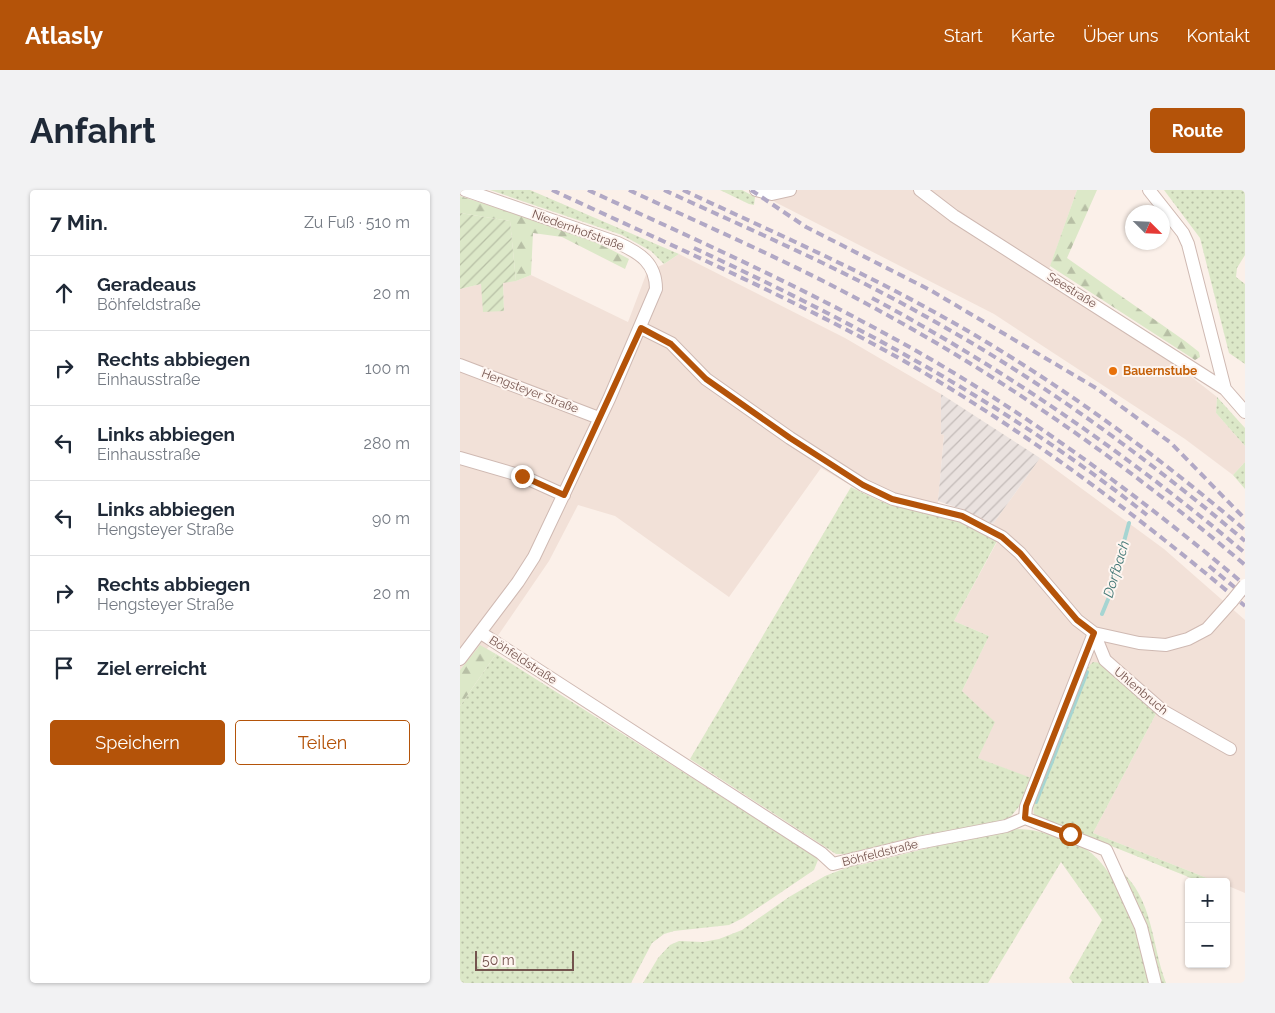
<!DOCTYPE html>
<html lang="de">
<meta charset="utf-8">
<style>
:root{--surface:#fff;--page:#f2f2f3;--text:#1f2937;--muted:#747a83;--line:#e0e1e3;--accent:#b45309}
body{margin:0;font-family:Raleway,sans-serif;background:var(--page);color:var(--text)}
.controls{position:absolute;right:15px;bottom:15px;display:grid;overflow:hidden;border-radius:5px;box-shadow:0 1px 4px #0004}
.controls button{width:45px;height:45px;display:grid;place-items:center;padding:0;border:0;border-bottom:1px solid var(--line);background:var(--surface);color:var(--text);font:25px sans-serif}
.compass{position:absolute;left:665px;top:15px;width:45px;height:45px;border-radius:50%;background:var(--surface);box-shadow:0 1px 4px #0004;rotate:114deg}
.scale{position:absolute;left:15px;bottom:12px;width:99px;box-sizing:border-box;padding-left:5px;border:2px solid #74544e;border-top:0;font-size:14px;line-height:18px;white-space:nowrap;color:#74544e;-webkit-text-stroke:4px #fef5f0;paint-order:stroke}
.stop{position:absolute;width:15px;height:15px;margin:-11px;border:4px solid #b45309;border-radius:50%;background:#fff}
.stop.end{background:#b45309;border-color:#fff;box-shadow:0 1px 5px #0008}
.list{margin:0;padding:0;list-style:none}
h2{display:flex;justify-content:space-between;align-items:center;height:65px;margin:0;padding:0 20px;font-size:21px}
h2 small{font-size:16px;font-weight:400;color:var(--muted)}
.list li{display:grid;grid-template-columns:32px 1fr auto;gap:15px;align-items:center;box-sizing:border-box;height:75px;padding:0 20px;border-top:1px solid var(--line)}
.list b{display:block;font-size:19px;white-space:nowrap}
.list p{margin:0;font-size:16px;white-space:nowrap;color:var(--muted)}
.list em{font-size:16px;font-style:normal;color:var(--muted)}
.actions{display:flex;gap:10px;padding:15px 20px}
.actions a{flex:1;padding:11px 0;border:1px solid var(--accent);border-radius:5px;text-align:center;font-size:18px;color:var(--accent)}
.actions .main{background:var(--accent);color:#fff}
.icon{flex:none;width:28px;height:28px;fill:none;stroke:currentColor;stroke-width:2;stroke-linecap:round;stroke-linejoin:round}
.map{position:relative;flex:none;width:785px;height:793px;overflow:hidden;border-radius:5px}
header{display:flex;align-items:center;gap:30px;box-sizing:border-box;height:70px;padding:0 25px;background:var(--accent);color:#fff}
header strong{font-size:24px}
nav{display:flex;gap:28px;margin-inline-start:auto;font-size:18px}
.intro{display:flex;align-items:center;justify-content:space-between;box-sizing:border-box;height:120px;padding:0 30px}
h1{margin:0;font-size:35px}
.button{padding:12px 22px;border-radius:5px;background:var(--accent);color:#fff;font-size:18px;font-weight:700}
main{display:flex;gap:30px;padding:0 30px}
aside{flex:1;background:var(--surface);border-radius:5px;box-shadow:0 1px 4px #0004}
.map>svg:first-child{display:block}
.residential{fill:#f2e1d8}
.industrial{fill:url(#industrial-furrows)}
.grass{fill:url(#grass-dots)}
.forest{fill:url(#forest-firs)}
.garden{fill:url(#garden-furrows)}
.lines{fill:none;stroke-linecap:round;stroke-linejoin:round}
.stream{stroke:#a6d5d2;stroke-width:4}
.minor-casing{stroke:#cfb9b2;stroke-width:14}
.minor{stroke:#fff;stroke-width:12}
.rail{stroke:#b1a8c5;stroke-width:4;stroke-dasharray:8 5;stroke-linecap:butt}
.minor-bridge-casing{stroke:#cfb9b2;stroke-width:14;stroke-linecap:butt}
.minor-bridge{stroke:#fff;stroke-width:12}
.route{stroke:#b45309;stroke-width:6}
.food-dot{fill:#e8710a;stroke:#fef5f0;stroke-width:2}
.labels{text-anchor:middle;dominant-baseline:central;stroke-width:4;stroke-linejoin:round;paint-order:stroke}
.street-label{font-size:12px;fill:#74544e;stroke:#fef5f0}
.food-label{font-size:12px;font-weight:bold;fill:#c56008;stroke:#fef5f0;text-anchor:start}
.water-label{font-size:14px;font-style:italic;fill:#437876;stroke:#fef5f0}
</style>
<header>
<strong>Atlasly</strong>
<nav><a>Start</a><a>Karte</a><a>Über uns</a><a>Kontakt</a></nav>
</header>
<div class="intro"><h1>Anfahrt</h1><a class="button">Route</a></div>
<main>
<aside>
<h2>7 Min.<small>Zu Fuß · 510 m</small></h2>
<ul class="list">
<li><svg class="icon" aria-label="ahead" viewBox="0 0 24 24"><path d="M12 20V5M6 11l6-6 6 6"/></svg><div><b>Geradeaus</b><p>Böhfeldstraße</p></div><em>20 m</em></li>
<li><svg class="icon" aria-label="right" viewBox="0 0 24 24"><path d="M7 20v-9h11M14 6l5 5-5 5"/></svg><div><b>Rechts abbiegen</b><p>Einhausstraße</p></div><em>100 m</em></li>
<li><svg class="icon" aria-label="left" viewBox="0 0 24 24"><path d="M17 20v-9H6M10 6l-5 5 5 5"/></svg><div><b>Links abbiegen</b><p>Einhausstraße</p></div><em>280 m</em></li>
<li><svg class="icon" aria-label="left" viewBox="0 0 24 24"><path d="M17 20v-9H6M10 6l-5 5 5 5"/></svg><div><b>Links abbiegen</b><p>Hengsteyer Straße</p></div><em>90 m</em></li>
<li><svg class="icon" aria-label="right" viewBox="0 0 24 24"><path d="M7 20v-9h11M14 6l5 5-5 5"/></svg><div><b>Rechts abbiegen</b><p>Hengsteyer Straße</p></div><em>20 m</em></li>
<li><svg class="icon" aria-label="arrive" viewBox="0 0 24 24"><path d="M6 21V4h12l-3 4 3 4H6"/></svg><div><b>Ziel erreicht</b></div></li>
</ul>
<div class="actions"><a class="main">Speichern</a><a>Teilen</a></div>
</aside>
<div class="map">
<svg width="785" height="793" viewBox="0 0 785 793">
<defs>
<pattern id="industrial-furrows" width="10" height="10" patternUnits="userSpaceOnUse" patternTransform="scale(1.25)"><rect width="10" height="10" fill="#eae2df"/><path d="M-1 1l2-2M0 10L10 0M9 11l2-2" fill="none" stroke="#c2bab7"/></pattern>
<pattern id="grass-dots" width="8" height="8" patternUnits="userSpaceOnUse" patternTransform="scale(1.25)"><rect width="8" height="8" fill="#dce8c8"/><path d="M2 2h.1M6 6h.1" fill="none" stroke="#b7bfa5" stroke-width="1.8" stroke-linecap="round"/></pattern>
<pattern id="forest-firs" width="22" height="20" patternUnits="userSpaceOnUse" patternTransform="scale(1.25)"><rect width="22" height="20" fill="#dce8c8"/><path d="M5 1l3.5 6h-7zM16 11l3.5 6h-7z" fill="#b7bfa5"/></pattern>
<pattern id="garden-furrows" width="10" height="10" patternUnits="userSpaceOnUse" patternTransform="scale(1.25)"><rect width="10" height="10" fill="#dce8c8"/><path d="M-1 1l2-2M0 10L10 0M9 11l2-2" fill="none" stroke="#b7bfa5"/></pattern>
</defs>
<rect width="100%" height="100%" fill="#fbf0e9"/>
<path class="residential" d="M 306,0 L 617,0 L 586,88 L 720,178 L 757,207 L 756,223 L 785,256 L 785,272 L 773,285 L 725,249 L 534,124 L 315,12 Z
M 219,64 L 385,148 L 481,204 L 481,244 L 484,245 L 477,324 L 434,315 L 409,306 L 361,278 L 269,407 L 155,326 L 118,315 L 89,371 L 37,447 L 26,460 L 20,456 L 0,480 L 0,99 L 21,94 L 44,120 L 43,92 L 56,91 L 71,85 L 168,132 L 187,82 L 204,74 Z
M 580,268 L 704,359 L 785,430 L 785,703 L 766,695 L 766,692 L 757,692 L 633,643 L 698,520 L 582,593 L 518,568 L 534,532 L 502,501 L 529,446 L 494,431 L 537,352 L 529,344 L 533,334 Z"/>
<path class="industrial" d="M 481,204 L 580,268 L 533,334 L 504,320 L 478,311 L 484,245 L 481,244 Z"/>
<path class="grass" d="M 30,0 L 70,0 L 219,64 L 204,74 L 191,61 L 162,45 Z
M 260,0 L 282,0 L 295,7 L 294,15 L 289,14 Z
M 704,0 L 785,0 L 785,65 L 777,78 L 776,87 L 785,94 L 785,174 L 769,163 L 740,48 Z
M 757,207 L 785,238 L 785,256 L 756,223 Z
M 785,272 L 785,299 L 773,285 Z
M 391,297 C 405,304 419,311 434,316 C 469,325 508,327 537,351 L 494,431 L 529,446 L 502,501 L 535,532 L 518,568 L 571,588 L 561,614 L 548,630 L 438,651 L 390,664 L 376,664 L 230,569 Z
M 36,464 L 356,666 L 358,670 L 354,680 L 283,728 L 269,735 L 214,741 L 204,744 L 192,753 L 171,793 L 0,793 L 0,516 Z
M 633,472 L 641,473 L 698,520 L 633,643 L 757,692 L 741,692 L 574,625 L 573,617 L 626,479 Z
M 556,639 C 573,639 587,643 601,649 C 609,652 619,654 626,659 C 663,685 681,751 691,793 L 613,793 L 609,788 L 642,730 L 601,672 L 528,793 L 183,793 L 198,768 L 210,755 L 219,751 L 243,752 L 259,749 L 282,740 L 329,707 L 365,686 L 399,673 L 400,675 L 472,657 Z
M 659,679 C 694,709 691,754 706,793 L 698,793 Z"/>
<path class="forest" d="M 617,0 L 637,0 L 607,68 L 725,151 L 739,162 L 740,167 L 735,170 L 590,76 Z
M 0,6 C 57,25 117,40 169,69 L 165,79 L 102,47 L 73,43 L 71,85 L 56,91 L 50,31 L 0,23 Z
M 20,455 L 36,464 L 0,516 L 0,480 Z"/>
<path class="garden" d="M 0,23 L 50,31 L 56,91 L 43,93 L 44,121 L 23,122 L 21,94 L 0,99 Z"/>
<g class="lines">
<path class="stream" d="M 642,424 L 649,407 L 669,333
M 576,612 L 627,482"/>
<defs>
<path id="minor" d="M 296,0 L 312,4 L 330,0
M 460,0 L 494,26 L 765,199 L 785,222
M 689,0 L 723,43 L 728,54 L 765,199
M 181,138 L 211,153 L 246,189 L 330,248 L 403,295 L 433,309 L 502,326 L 542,347 L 560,363 L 617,430 L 634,443 L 679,453 L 706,455 L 728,449 L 747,439 L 772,411
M 0,175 L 139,228
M 0,268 L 62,286 L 104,305
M 21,443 L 361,663 L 373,674 L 458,653 L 546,636 L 565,628 L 646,660 L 681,737 L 695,793
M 634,443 L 645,470 L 703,521 L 770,559
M 0,469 L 58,392 L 74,367 L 149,209 L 196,99 C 196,73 180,63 158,53 L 5,0
M 565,628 L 566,617 L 634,443"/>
</defs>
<use href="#minor" class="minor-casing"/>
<use href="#minor" class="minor"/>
<path class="rail" d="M 92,0 C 208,54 326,105 437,167 C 562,238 676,324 785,416
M 128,0 C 235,49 342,97 444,154 C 566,222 678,305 785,395
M 169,0 C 248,37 330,72 407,114 C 543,187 668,275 785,375
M 204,0 C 291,40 380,78 463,125 C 579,189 685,266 785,351
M 223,0 C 304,38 387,74 465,117 C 580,179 686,256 785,340
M 291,0 L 346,37 L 470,100 L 636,198 L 711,253 L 785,329
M 234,58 C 393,132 549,215 687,325
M 412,108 C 546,180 669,265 785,363
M 749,376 L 785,406"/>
<defs>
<path id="minor-bridge" d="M 772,411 L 785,395"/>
</defs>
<use href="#minor-bridge" class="minor-bridge-casing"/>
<use href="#minor-bridge" class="minor-bridge"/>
</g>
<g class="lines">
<path class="route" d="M 62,286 L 104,305 L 181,138 L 211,154 L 246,189 L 330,248 L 403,295 L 432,309 L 502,326 L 542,347 L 560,363 L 617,430 L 634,443 L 566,616 L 565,628 L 610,644"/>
</g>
<circle class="food-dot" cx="653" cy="181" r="5"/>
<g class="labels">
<g class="street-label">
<text transform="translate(118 40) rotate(20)">Niedernhofstraße</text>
<text transform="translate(612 100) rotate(32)">Seestraße</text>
<text transform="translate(70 201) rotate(21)">Hengsteyer Straße</text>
<text transform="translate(63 470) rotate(33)">Böhfeldstraße</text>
<text transform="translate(681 501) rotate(40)">Uhlenbruch</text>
<text transform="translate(420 663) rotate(-14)">Böhfeldstraße</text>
</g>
<g class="food-label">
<text x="663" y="181">Bauernstube</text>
</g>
<g class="water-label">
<text transform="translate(656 379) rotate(-73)">Dorfbach</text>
</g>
</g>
</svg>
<div class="controls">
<button>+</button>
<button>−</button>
</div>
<svg class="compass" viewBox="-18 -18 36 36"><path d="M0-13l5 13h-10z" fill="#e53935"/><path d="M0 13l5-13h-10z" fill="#747a83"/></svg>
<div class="scale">50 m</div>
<div class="stop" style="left:610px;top:644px"></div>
<div class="stop end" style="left:62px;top:286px"></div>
</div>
</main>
